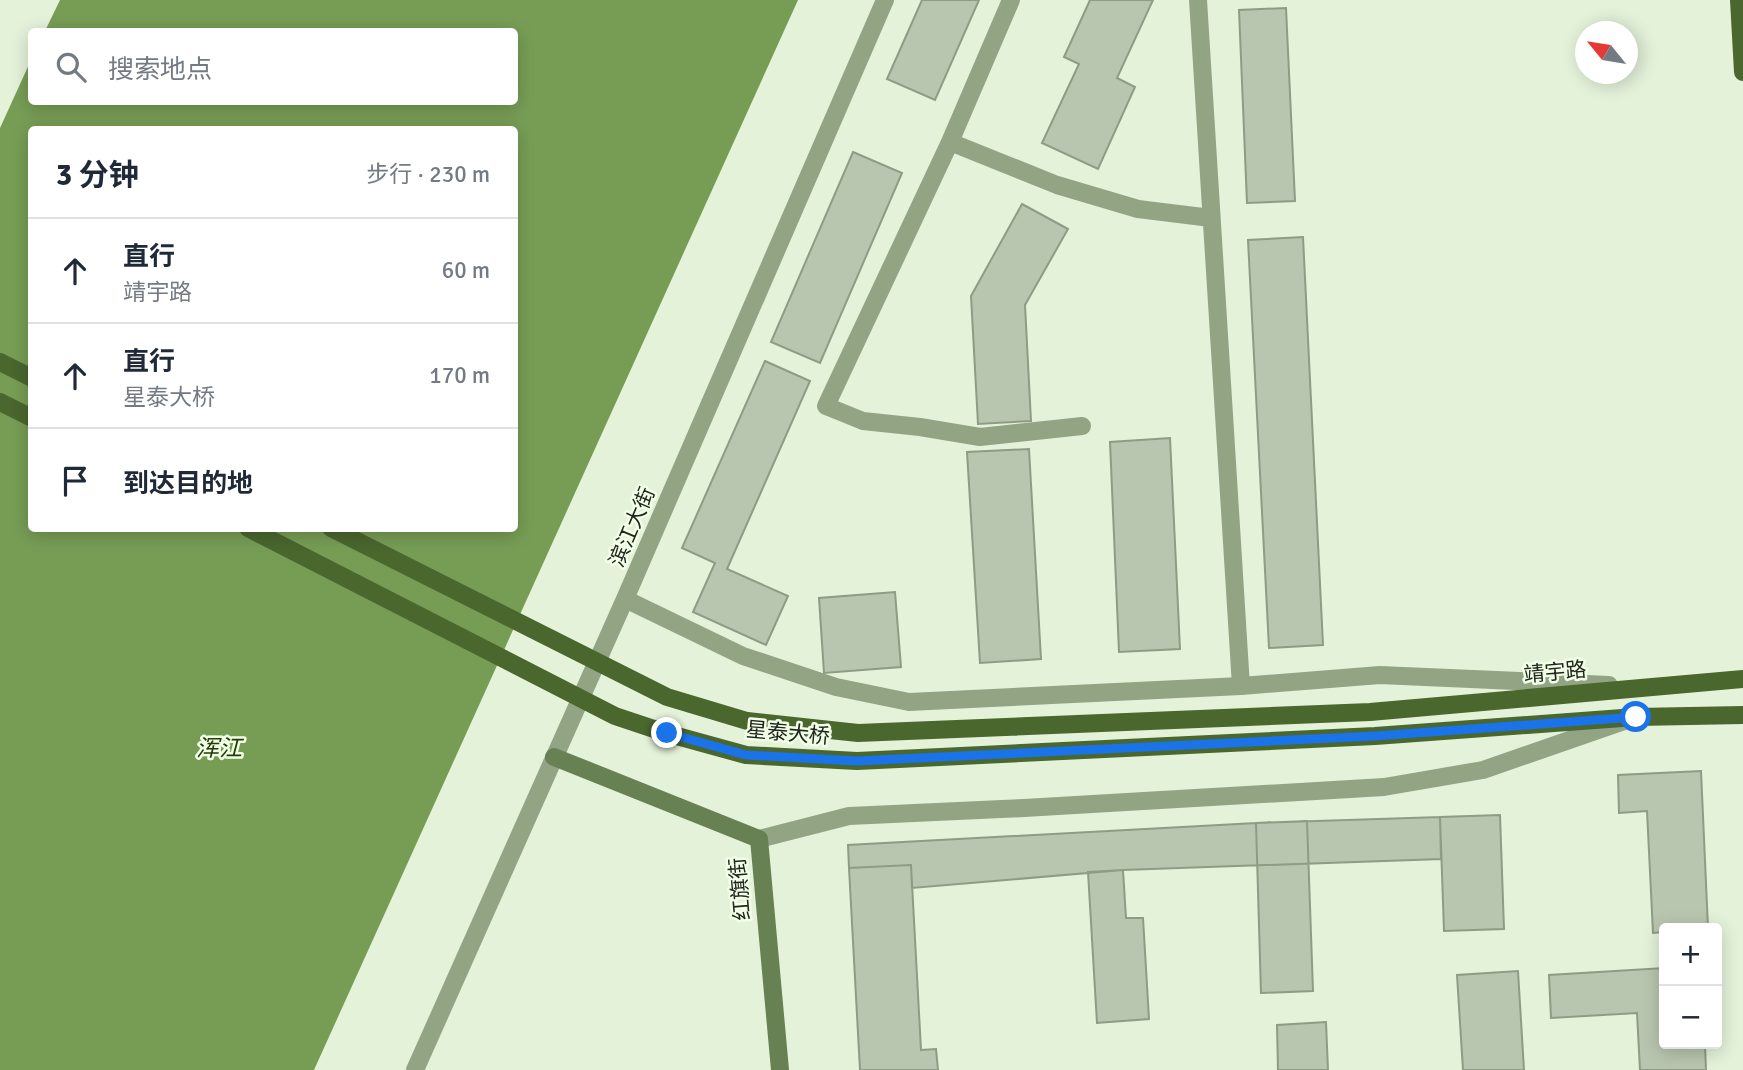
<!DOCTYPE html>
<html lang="zh">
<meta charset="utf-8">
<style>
:root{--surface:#fff;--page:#f6f6f7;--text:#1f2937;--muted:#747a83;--line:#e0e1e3}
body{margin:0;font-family:Signika,"Noto Sans SC",sans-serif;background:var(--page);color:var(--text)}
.controls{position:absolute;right:21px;bottom:21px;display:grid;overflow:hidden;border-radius:7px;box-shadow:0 4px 18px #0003}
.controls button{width:63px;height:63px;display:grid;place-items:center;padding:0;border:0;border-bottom:2px solid var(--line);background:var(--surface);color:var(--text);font:35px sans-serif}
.compass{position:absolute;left:1575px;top:21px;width:63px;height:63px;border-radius:50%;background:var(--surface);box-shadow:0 4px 18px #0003;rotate:300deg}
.stop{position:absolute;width:21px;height:21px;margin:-16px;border:5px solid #1a73e8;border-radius:50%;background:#fff}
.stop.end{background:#1a73e8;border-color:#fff;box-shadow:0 2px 7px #0008}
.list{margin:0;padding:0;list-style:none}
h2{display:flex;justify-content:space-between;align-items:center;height:91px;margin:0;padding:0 28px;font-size:30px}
h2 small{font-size:23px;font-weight:400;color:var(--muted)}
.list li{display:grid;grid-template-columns:46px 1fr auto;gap:21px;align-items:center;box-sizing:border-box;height:105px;padding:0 28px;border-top:2px solid var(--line)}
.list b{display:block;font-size:26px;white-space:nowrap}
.list p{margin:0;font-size:23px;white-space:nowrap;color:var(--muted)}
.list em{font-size:23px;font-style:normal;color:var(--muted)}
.icon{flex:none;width:38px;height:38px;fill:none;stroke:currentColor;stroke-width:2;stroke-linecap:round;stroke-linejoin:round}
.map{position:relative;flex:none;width:1743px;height:1070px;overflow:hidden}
.search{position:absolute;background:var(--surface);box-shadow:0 4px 18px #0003;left:28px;top:28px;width:490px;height:77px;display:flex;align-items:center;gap:18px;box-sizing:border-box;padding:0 24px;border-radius:7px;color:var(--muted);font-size:26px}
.panel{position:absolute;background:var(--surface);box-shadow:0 4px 18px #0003;left:28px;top:126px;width:490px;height:406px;border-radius:7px}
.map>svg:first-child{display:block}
.water{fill:#779d55;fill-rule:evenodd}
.building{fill:#b9c6af;stroke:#8e9b85;stroke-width:2}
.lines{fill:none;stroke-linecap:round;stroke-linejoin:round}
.minor{stroke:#93a485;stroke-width:18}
.tertiary{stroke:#93a485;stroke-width:18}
.secondary{stroke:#688153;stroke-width:18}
.primary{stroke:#4a672e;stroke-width:18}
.route{stroke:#1a73e8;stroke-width:9}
.labels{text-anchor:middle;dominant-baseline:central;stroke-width:5;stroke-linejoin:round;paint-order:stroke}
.street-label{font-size:21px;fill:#20251d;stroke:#f1ffe7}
.water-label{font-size:23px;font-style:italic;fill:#233b06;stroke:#f1ffe7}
</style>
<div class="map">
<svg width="1743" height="1070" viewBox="0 0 1743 1070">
<rect width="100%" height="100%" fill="#e4f2da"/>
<path class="water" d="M 60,0 L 798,0 L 314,1070 L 0,1070 L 0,128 L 31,60 L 32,102 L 514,102 L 514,32 L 45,31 ZM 32,130 L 514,130 L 514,528 L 32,528 Z"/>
<path class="building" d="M 922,0 L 979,0 L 935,100 L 887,79 Z
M 1090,0 L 1153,0 L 1117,78 L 1135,87 L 1098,169 L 1042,143 L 1079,64 L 1064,57 Z
M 1286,8 L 1295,201 L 1247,203 L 1239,10 Z
M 853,152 L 902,173 L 820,363 L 771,342 Z
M 1022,204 L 1068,229 L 1025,305 L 1031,421 L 978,424 L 971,296 Z
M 1303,237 L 1323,645 L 1269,648 L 1248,240 Z
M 765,361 L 810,381 L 727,569 L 788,596 L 766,645 L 693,612 L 715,563 L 682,548 Z
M 1170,438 L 1180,649 L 1119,652 L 1110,442 Z
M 1029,449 L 1041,659 L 980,663 L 967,452 Z
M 895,592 L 901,667 L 824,673 L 819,598 Z
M 1701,771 L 1708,928 L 1664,928 L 1664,932 L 1653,933 L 1647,811 L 1619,813 L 1618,775 Z
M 1500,815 L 1504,929 L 1444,931 L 1440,817 Z
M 1440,817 L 1441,859 L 1123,870 L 912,888 L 911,865 L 849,868 L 848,845 L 1256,823 Z
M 1307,821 L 1313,991 L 1261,993 L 1256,823 Z
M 911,865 L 921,1050 L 936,1049 L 938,1070 L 860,1070 L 849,868 Z
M 1123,870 L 1126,918 L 1143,918 L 1149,1019 L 1097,1023 L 1088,872 Z
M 1664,968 L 1664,1044 L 1705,1044 L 1706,1070 L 1640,1070 L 1637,1013 L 1551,1018 L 1549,975 Z
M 1518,971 L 1524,1070 L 1463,1070 L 1457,975 Z
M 1326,1022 L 1328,1070 L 1278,1070 L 1277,1025 Z"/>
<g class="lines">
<path class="minor" d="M 1011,0 L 950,142 L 826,406 L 863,421 L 920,427 L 980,437 L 1082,426
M 1198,0 L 1241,686
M 950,142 L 1057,185 L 1138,209 L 1211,218"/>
<path class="tertiary" d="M 625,599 L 743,656 L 836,687 L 909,702 L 1241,686 L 1380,675 L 1609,685
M 759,839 L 849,816 L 1024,808 L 1384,787 L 1483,770 L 1627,720
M 415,1070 L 625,599 L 885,0"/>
<path class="secondary" d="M 554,757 L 759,839 L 780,1070"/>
<path class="primary" d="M 1739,0 L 1743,72
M 0,362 L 32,378
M 0,402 L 32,418
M 248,528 L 615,716 L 666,733 L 746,755 L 857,761 L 1375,736 L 1636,717 L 1743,715
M 331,528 L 667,697 L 747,721 L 858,733 L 1370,712 L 1743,679"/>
</g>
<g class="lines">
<path class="route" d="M 667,733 L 746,755 L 857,761 L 1375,736 L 1636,717"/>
</g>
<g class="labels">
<g class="street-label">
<text transform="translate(632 527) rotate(-67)">滨江大街</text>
<text transform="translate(1555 672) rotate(-5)">靖宇路</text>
<text transform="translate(788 733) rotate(5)">星泰大桥</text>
<text transform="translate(740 889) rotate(-95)">红旗街</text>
</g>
<g class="water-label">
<text x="219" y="748">浑江</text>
</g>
</g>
</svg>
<div class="controls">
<button>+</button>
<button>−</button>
</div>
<svg class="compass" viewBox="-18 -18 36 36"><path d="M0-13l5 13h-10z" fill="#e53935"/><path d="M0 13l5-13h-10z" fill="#747a83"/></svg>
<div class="stop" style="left:1636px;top:717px"></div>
<div class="stop end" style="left:667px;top:733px"></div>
<div class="search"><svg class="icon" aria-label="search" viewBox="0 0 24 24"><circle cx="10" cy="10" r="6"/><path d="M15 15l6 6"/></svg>搜索地点</div>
<section class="panel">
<h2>3 分钟<small>步行 · 230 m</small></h2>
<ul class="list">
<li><svg class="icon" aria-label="ahead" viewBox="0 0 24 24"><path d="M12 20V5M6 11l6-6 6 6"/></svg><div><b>直行</b><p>靖宇路</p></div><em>60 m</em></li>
<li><svg class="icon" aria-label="ahead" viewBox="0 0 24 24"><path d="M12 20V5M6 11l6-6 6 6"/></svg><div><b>直行</b><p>星泰大桥</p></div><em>170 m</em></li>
<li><svg class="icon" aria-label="arrive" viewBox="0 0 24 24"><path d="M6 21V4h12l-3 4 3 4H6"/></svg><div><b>到达目的地</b></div></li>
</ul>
</section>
</div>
